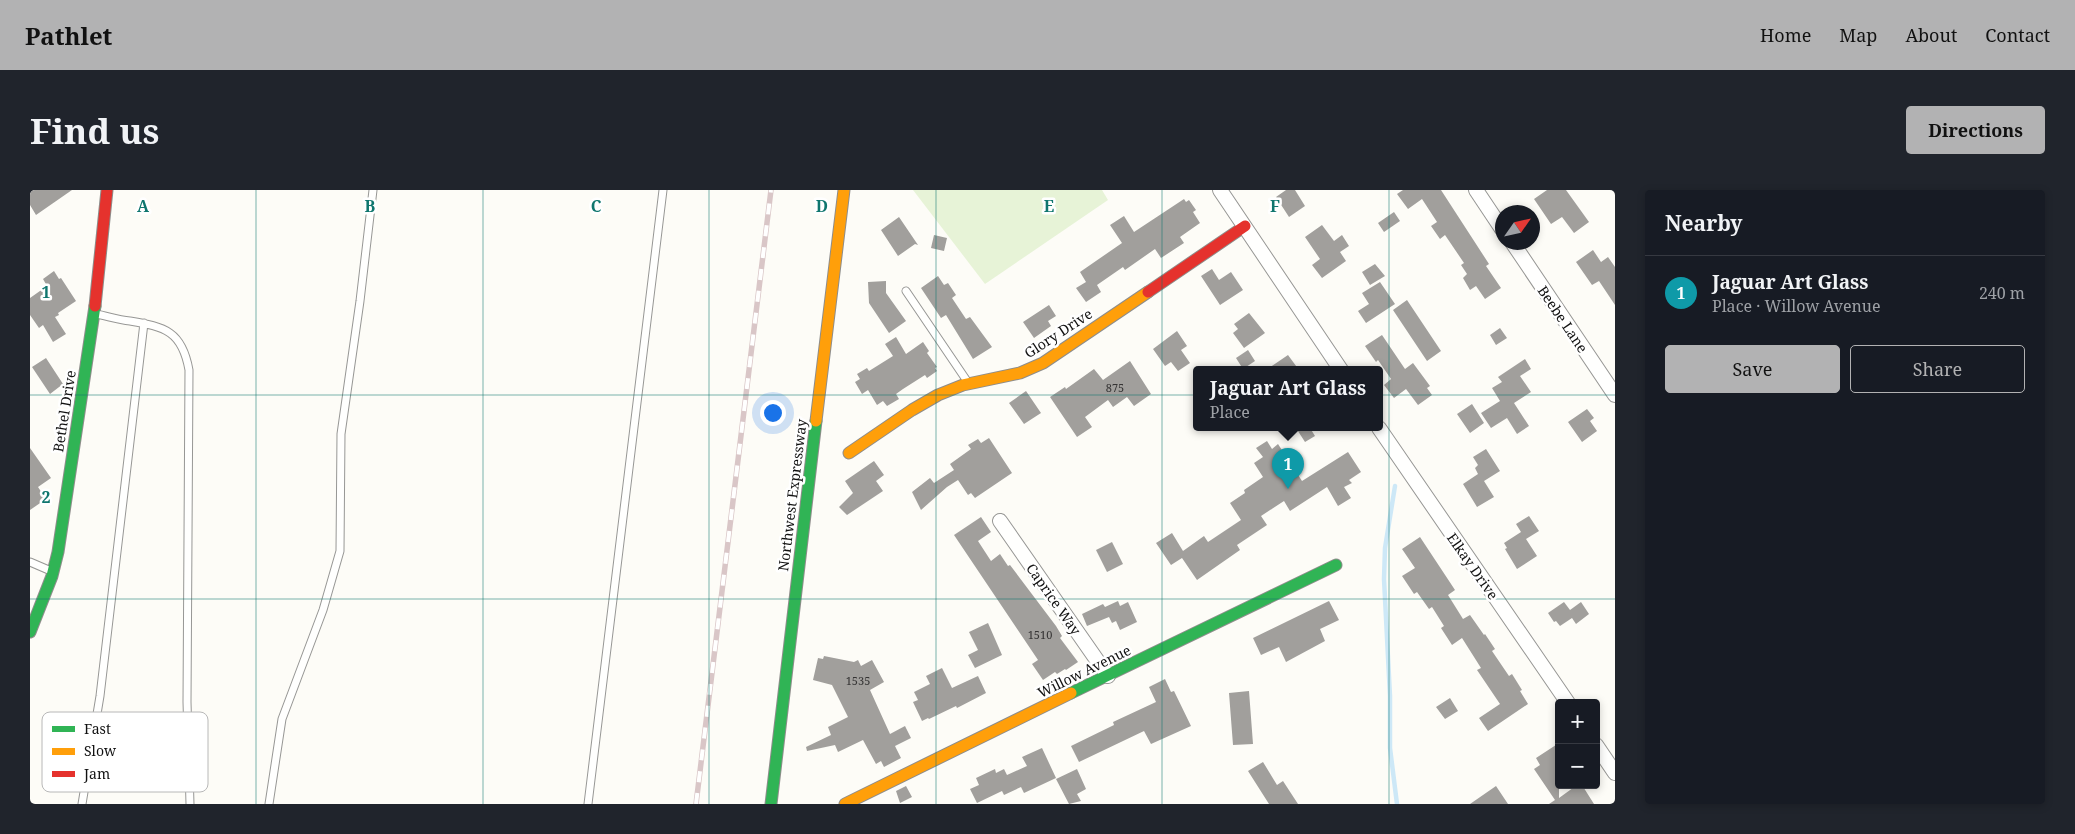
<!DOCTYPE html>
<meta charset="utf-8">
<style>
:root{--surface:#171b24;--page:#20242c;--text:#f1f3f6;--muted:#9ea1a6;--line:#363941;--accent:#b2b2b3}
body{margin:0;font-family:"Noto Serif",serif;background:var(--page);color:var(--text)}
.controls{position:absolute;right:15px;bottom:15px;display:grid;overflow:hidden;border-radius:5px;box-shadow:0 2px 8px #0003}
.controls button{width:45px;height:45px;display:grid;place-items:center;padding:0;border:0;border-bottom:1px solid var(--line);background:var(--surface);color:var(--text);font:25px sans-serif}
.compass{position:absolute;left:1465px;top:15px;width:45px;height:45px;border-radius:50%;background:var(--surface);box-shadow:0 2px 8px #0003;rotate:56deg}
.you{position:absolute;left:742px;top:222px;width:18px;height:18px;margin:-12px;border:4px solid #fff;border-radius:50%;background:#1a73e8;box-shadow:0 0 0 8px #1a73e833}
.badge{display:grid;place-items:center;width:32px;height:32px;border-radius:50%;background:var(--accent);color:#fff;font-size:16px;font-weight:700}
.pin{position:absolute;translate:-50% -41px;filter:drop-shadow(0 1px 2px #0008)}
.pin::after{content:'';position:absolute;top:26px;width:18px;height:15px;background:inherit;clip-path:polygon(0 0,100% 0,50% 100%)}
.popup{position:absolute;left:1163px;top:176px;width:190px;height:65px;box-sizing:border-box;display:grid;place-content:center;border-radius:5px;background:var(--surface);filter:drop-shadow(0 1px 4px #0005);font-size:16px;white-space:nowrap;color:var(--muted)}
.popup b{font-size:19px;color:var(--text)}
.popup::after{content:'';position:absolute;left:50%;top:100%;margin-left:-10px;border:10px solid transparent;border-top-color:var(--surface)}
.list{margin:0;padding:0;list-style:none}
h2{display:flex;justify-content:space-between;align-items:center;height:65px;margin:0;padding:0 20px;font-size:21px}
h2 small{font-size:16px;font-weight:400;color:var(--muted)}
.list li{display:grid;grid-template-columns:32px 1fr auto;gap:15px;align-items:center;box-sizing:border-box;height:75px;padding:0 20px;border-top:1px solid var(--line)}
.list b{display:block;font-size:19px;white-space:nowrap}
.list p{margin:0;font-size:16px;white-space:nowrap;color:var(--muted)}
.list em{font-size:16px;font-style:normal;color:var(--muted)}
.actions{display:flex;gap:10px;padding:15px 20px}
.actions a{flex:1;padding:11px 0;border:1px solid var(--accent);border-radius:5px;text-align:center;font-size:18px;color:var(--accent)}
.actions .main{background:var(--accent);color:#111}
.map{position:relative;flex:none;width:1585px;height:614px;overflow:hidden;border-radius:5px}
header{display:flex;align-items:center;gap:30px;box-sizing:border-box;height:70px;padding:0 25px;background:var(--accent);color:#111}
header strong{font-size:24px}
nav{display:flex;gap:28px;margin-inline-start:auto;font-size:18px}
.intro{display:flex;align-items:center;justify-content:space-between;box-sizing:border-box;height:120px;padding:0 30px}
h1{margin:0;font-size:35px}
.button{padding:12px 22px;border-radius:5px;background:var(--accent);color:#111;font-size:18px;font-weight:700}
main{display:flex;gap:30px;padding:0 30px}
aside{flex:1;background:var(--surface);border-radius:5px;box-shadow:0 2px 8px #0003}
.map>svg:first-child{display:block}
.green{fill:#e7f3d7}
.lines{fill:none;stroke-linecap:round;stroke-linejoin:round}
.stream{stroke:#cde8f7;stroke-width:4.5}
.building{fill:#a19f9c}
.lane-casing{stroke:#979795;stroke-width:9}
.street-casing{stroke:#979795;stroke-width:16}
.fast-casing{stroke:#8e8d8b;stroke-width:13}
.slow-casing{stroke:#8e8d8b;stroke-width:13}
.jam-casing{stroke:#8e8d8b;stroke-width:13}
.lane{stroke:#fffffe;stroke-width:7}
.street{stroke:#fffffe;stroke-width:14}
.fast{stroke:#30b455;stroke-width:11}
.slow{stroke:#ff9f0a;stroke-width:11}
.jam{stroke:#e5322d;stroke-width:11}
.rail-casing{stroke:#d9c6c7;stroke-width:5.5}
.rail{stroke:#fff;stroke-width:4;stroke-dasharray:11;stroke-linecap:butt}
.grid{fill:none;stroke:#0f766e;stroke-width:1;stroke-opacity:0.55}
.labels{text-anchor:middle;dominant-baseline:central;stroke-width:5;stroke-linejoin:round;paint-order:stroke}
.number-label{font-size:11px;fill:#353434}
.street-label{font-size:14px;fill:#111;stroke:#fff}
.key{fill:#fff;stroke:#b8b8b8;stroke-width:1}
.key-label{font-size:14px;fill:#111}
.grid-label{font-size:16px;text-anchor:middle;font-weight:bold;fill:#0f766e;stroke:#fff;stroke-width:5;stroke-linejoin:round;paint-order:stroke}
</style>
<header>
<strong>Pathlet</strong>
<nav><a>Home</a><a>Map</a><a>About</a><a>Contact</a></nav>
</header>
<div class="intro"><h1>Find us</h1><a class="button">Directions</a></div>
<main>
<div class="map">
<svg width="1585" height="614" viewBox="0 0 1585 614">
<rect width="100%" height="100%" fill="#fdfcf7"/>
<path class="green" d="M 883,0 L 1072,0 L 1078,10 L 955,94 Z"/>
<g class="lines">
<path class="stream" d="M 1365,296 L 1355,358 L 1354,389 L 1360,506 L 1360,558 L 1367,614"/>
</g>
<path class="building" d="M 0,0 L 42,0 L 6,25 L 0,15 Z
M 1256,0 L 1265,0 L 1275,16 L 1259,27 L 1246,7 Z
M 1373,0 L 1411,0 L 1459,74 L 1456,76 L 1471,98 L 1455,109 L 1446,96 L 1440,100 L 1433,88 L 1437,84 L 1431,75 L 1434,73 L 1415,45 L 1410,49 L 1401,36 L 1407,32 L 1392,9 L 1378,19 L 1367,4 Z
M 1517,0 L 1536,0 L 1559,32 L 1544,43 L 1532,27 L 1521,34 L 1504,9 Z
M 1154,9 L 1156,12 L 1159,10 L 1166,20 L 1163,22 L 1170,33 L 1150,47 L 1154,53 L 1131,68 L 1125,59 L 1095,80 L 1093,77 L 1067,95 L 1071,102 L 1056,112 L 1046,98 L 1056,92 L 1050,82 L 1092,53 L 1080,35 L 1094,26 L 1104,42 Z
M 1364,22 L 1370,31 L 1354,42 L 1348,33 Z
M 869,27 L 888,55 L 885,54 L 868,66 L 851,40 Z
M 1292,35 L 1304,51 L 1312,45 L 1319,56 L 1310,62 L 1316,71 L 1292,88 L 1282,75 L 1290,69 L 1275,47 Z
M 904,45 L 917,48 L 914,61 L 901,58 Z
M 1563,60 L 1571,72 L 1578,67 L 1585,77 L 1585,115 L 1569,91 L 1562,95 L 1546,72 Z
M 1345,74 L 1355,86 L 1340,95 L 1332,82 Z
M 1182,79 L 1189,90 L 1201,82 L 1213,100 L 1190,115 L 1171,86 Z
M 24,81 L 29,89 L 31,88 L 46,111 L 28,123 L 29,125 L 25,127 L 36,144 L 23,152 L 13,135 L 9,138 L 0,125 L 0,108 L 17,96 L 13,89 Z
M 908,86 L 914,95 L 918,93 L 926,105 L 922,108 L 936,129 L 940,127 L 962,157 L 943,169 L 916,125 L 911,128 L 891,98 Z
M 856,91 L 856,103 L 876,131 L 859,143 L 839,113 L 838,92 Z
M 1350,92 L 1365,114 L 1336,133 L 1328,121 L 1339,114 L 1332,103 Z
M 1377,110 L 1411,161 L 1397,171 L 1363,120 Z
M 1019,115 L 1026,126 L 1018,131 L 1021,136 L 1004,148 L 993,132 Z
M 1219,123 L 1235,143 L 1214,158 L 1203,143 L 1208,139 L 1204,134 Z
M 1470,138 L 1477,148 L 1466,155 L 1460,145 Z
M 1147,141 L 1157,156 L 1151,160 L 1160,173 L 1148,181 L 1141,172 L 1135,176 L 1123,159 Z
M 1352,145 L 1375,179 L 1383,173 L 1400,196 L 1397,198 L 1402,205 L 1388,215 L 1376,199 L 1364,208 L 1354,195 L 1361,189 L 1348,170 L 1346,172 L 1335,156 Z
M 866,147 L 876,164 L 893,152 L 899,161 L 897,163 L 907,177 L 905,178 L 907,181 L 897,188 L 895,185 L 873,199 L 866,204 L 869,209 L 857,216 L 853,211 L 847,215 L 838,200 L 832,204 L 825,192 L 830,189 L 827,184 L 837,178 L 839,181 L 863,166 L 855,154 Z
M 1218,160 L 1225,171 L 1213,179 L 1206,168 Z
M 1258,165 L 1269,180 L 1236,180 Z
M 16,168 L 33,194 L 20,204 L 2,177 Z
M 1495,169 L 1501,179 L 1490,186 L 1501,202 L 1484,213 L 1499,236 L 1487,244 L 1477,228 L 1461,238 L 1451,223 L 1470,211 L 1462,198 L 1472,192 L 1468,187 Z
M 1100,171 L 1121,204 L 1104,216 L 1097,207 L 1083,217 L 1078,210 L 1055,227 L 1062,237 L 1047,247 L 1020,207 L 1035,197 L 1036,199 L 1064,179 L 1073,190 Z
M 996,201 L 1011,223 L 994,234 L 979,213 Z
M 1442,214 L 1454,233 L 1440,243 L 1427,224 Z
M 1557,219 L 1564,228 L 1560,231 L 1567,241 L 1552,252 L 1538,232 Z
M 1266,238 L 1280,238 L 1285,246 L 1275,252 Z
M 959,248 L 982,283 L 945,308 L 941,303 L 938,305 L 928,290 L 917,297 L 891,320 L 882,302 L 900,288 L 904,293 L 924,280 L 920,274 L 941,259 L 938,255 L 948,249 L 951,253 Z
M 1237,251 L 1242,259 L 1248,254 L 1272,291 L 1318,262 L 1331,282 L 1319,290 L 1322,293 L 1314,297 L 1321,308 L 1308,316 L 1297,297 L 1260,321 L 1254,311 L 1231,326 L 1237,335 L 1207,355 L 1210,360 L 1167,390 L 1152,368 L 1141,375 L 1126,353 L 1142,343 L 1153,361 L 1174,346 L 1178,352 L 1211,330 L 1200,313 L 1215,303 L 1214,300 L 1233,287 L 1224,273 L 1233,267 L 1226,258 Z
M 0,258 L 21,288 L 8,297 L 16,309 L 0,320 Z
M 1456,259 L 1470,281 L 1454,291 L 1464,307 L 1447,317 L 1433,294 L 1448,284 L 1445,278 L 1448,275 L 1443,267 Z
M 844,271 L 854,285 L 846,291 L 853,301 L 817,325 L 809,317 L 823,303 L 815,291 Z
M 1499,326 L 1509,341 L 1496,349 L 1507,366 L 1487,379 L 1475,359 L 1477,358 L 1474,353 L 1491,342 L 1486,334 Z
M 951,327 L 961,342 L 948,351 L 961,371 L 970,364 L 978,376 L 980,375 L 1026,436 L 1032,446 L 1030,448 L 1048,472 L 1036,480 L 1035,479 L 1027,484 L 1025,482 L 1013,490 L 1002,474 L 1008,470 L 924,345 Z
M 1390,347 L 1425,400 L 1418,405 L 1433,429 L 1440,425 L 1454,445 L 1455,444 L 1465,459 L 1462,461 L 1479,486 L 1482,484 L 1492,500 L 1490,501 L 1498,514 L 1458,541 L 1449,528 L 1470,514 L 1447,480 L 1451,478 L 1432,448 L 1422,455 L 1411,438 L 1414,436 L 1402,417 L 1399,419 L 1387,402 L 1384,404 L 1372,386 L 1385,378 L 1372,359 Z
M 1082,352 L 1093,374 L 1077,382 L 1066,360 Z
M 1088,411 L 1090,416 L 1098,412 L 1107,432 L 1090,440 L 1086,431 L 1082,433 L 1079,427 L 1057,436 L 1052,424 L 1073,414 L 1075,417 Z
M 1299,411 L 1309,430 L 1290,439 L 1295,451 L 1256,472 L 1249,457 L 1231,465 L 1223,448 Z
M 1534,412 L 1540,420 L 1551,412 L 1559,424 L 1546,434 L 1542,428 L 1530,436 L 1526,431 L 1524,432 L 1518,423 Z
M 958,433 L 972,465 L 945,478 L 938,465 L 948,460 L 939,442 Z
M 794,466 L 824,472 L 828,470 L 831,476 L 842,470 L 854,492 L 840,500 L 860,544 L 875,536 L 881,548 L 865,556 L 871,568 L 854,577 L 851,571 L 846,574 L 833,550 L 808,562 L 805,555 L 777,561 L 776,557 L 801,545 L 798,537 L 818,527 L 802,495 L 783,490 L 788,468 L 793,469 Z
M 912,478 L 922,498 L 948,486 L 956,503 L 927,518 L 926,516 L 899,529 L 898,528 L 892,531 L 883,512 L 888,510 L 884,502 L 900,494 L 896,486 Z
M 1135,489 L 1141,502 L 1144,501 L 1161,536 L 1121,554 L 1114,541 L 1049,572 L 1041,556 L 1084,535 L 1083,532 L 1126,512 L 1119,497 Z
M 1219,501 L 1223,554 L 1203,555 L 1199,503 Z
M 1420,508 L 1428,521 L 1415,529 L 1406,517 Z
M 1529,553 L 1529,608 L 1547,595 L 1552,595 L 1564,614 L 1519,614 L 1525,610 L 1504,579 L 1510,575 L 1506,568 Z
M 1012,558 L 1026,588 L 994,603 L 991,597 L 974,605 L 972,601 L 947,613 L 940,599 L 949,595 L 946,588 L 965,579 L 966,583 L 974,579 L 977,585 L 997,576 L 992,567 Z
M 1233,572 L 1247,595 L 1253,591 L 1268,614 L 1239,614 L 1218,581 Z
M 1047,579 L 1056,599 L 1047,604 L 1051,611 L 1039,614 L 1026,589 Z
M 876,596 L 882,607 L 870,613 L 866,601 Z
M 1466,596 L 1478,614 L 1440,614 Z"/>
<g class="lines">
<defs>
<path id="lane" d="M 876,101 L 937,191
M 66,124 C 77,126 88,130 100,131 C 135,137 152,141 159,180 L 157,512 L 160,614
M 0,372 L 21,381
M 52,614 L 70,506 L 114,133
M 239,614 L 252,529 L 293,420 L 310,361 L 311,244 L 330,111 L 343,0
M 558,614 L 633,0"/>
<path id="street" d="M 1190,0 L 1311,180
M 1446,0 L 1472,39
M 1482,52 L 1585,205
M 1349,238 L 1538,513
M 970,331 L 1078,486
M 1566,555 L 1585,583"/>
<path id="fast" d="M 0,442 L 22,386 L 28,362 L 65,116
M 1041,503 L 1306,375
M 741,614 L 786,231"/>
<path id="slow" d="M 786,231 L 814,0
M 819,263 L 882,220 L 908,205 L 933,195 L 990,183 L 1013,173 L 1118,102
M 815,614 L 1041,503"/>
<path id="jam" d="M 1118,102 L 1215,36
M 65,116 L 77,0"/>
</defs>
<use href="#lane" class="lane-casing"/>
<use href="#street" class="street-casing"/>
<use href="#fast" class="fast-casing"/>
<use href="#slow" class="slow-casing"/>
<use href="#jam" class="jam-casing"/>
<use href="#lane" class="lane"/>
<use href="#street" class="street"/>
<use href="#fast" class="fast"/>
<use href="#slow" class="slow"/>
<use href="#jam" class="jam"/>
<defs>
<path id="rail" d="M 666,614 L 741,0"/>
</defs>
<use href="#rail" class="rail-casing"/>
<use href="#rail" class="rail"/>
</g>
<path class="grid" d="M 226,0 L 226,614M 453,0 L 453,614M 679,0 L 679,614M 906,0 L 906,614M 1132,0 L 1132,614M 1359,0 L 1359,614M 0,205 L 1585,205M 0,409 L 1585,409"/>
<g class="labels">
<g class="number-label">
<text x="1085" y="197">875</text>
<text x="1010" y="444">1510</text>
<text x="828" y="490">1535</text>
</g>
<g class="street-label">
<text transform="translate(1533 129) rotate(56)">Beebe Lane</text>
<text transform="translate(1028 143) rotate(-33)">Glory Drive</text>
<text transform="translate(34 221) rotate(-81)">Bethel Drive</text>
<text transform="translate(762 305) rotate(-83)">Northwest Expressway</text>
<text transform="translate(1443 376) rotate(55)">Elkay Drive</text>
<text transform="translate(1024 409) rotate(55)">Caprice Way</text>
<text transform="translate(1054 481) rotate(-26)">Willow Avenue</text>
</g>
</g>
<rect x="12" y="522" width="166" height="80" rx="8" class="key"/>
<rect x="22" y="536" width="23" height="6" fill="#30b455"/>
<rect x="22" y="558" width="23" height="7" fill="#ff9f0a"/>
<rect x="22" y="581" width="23" height="6" fill="#e5322d"/>
<g class="key-label">
<text x="54" y="544">Fast</text>
<text x="54" y="566">Slow</text>
<text x="54" y="589">Jam</text>
</g>
<g class="grid-label">
<text x="113" y="22">A</text>
<text x="340" y="22">B</text>
<text x="566" y="22">C</text>
<text x="792" y="22">D</text>
<text x="1019" y="22">E</text>
<text x="1245" y="22">F</text>
<text x="16" y="108">1</text>
<text x="16" y="313">2</text>
</g>
</svg>
<div class="controls">
<button>+</button>
<button>−</button>
</div>
<svg class="compass" viewBox="-18 -18 36 36"><path d="M0-13l5 13h-10z" fill="#e53935"/><path d="M0 13l5-13h-10z" fill="#9ea1a6"/></svg>
<div class="you"></div>
<div class="pin badge" style="left:1258px;top:299px;background:#0f9aa8">1</div>
<div class="popup"><b>Jaguar Art Glass</b>Place</div>
</div>
<aside>
<h2>Nearby<small></small></h2>
<ul class="list">
<li><span class="badge" style="background:#0f9aa8">1</span><div><b>Jaguar Art Glass</b><p>Place · Willow Avenue</p></div><em>240 m</em></li>
</ul>
<div class="actions"><a class="main">Save</a><a>Share</a></div>
</aside>
</main>
